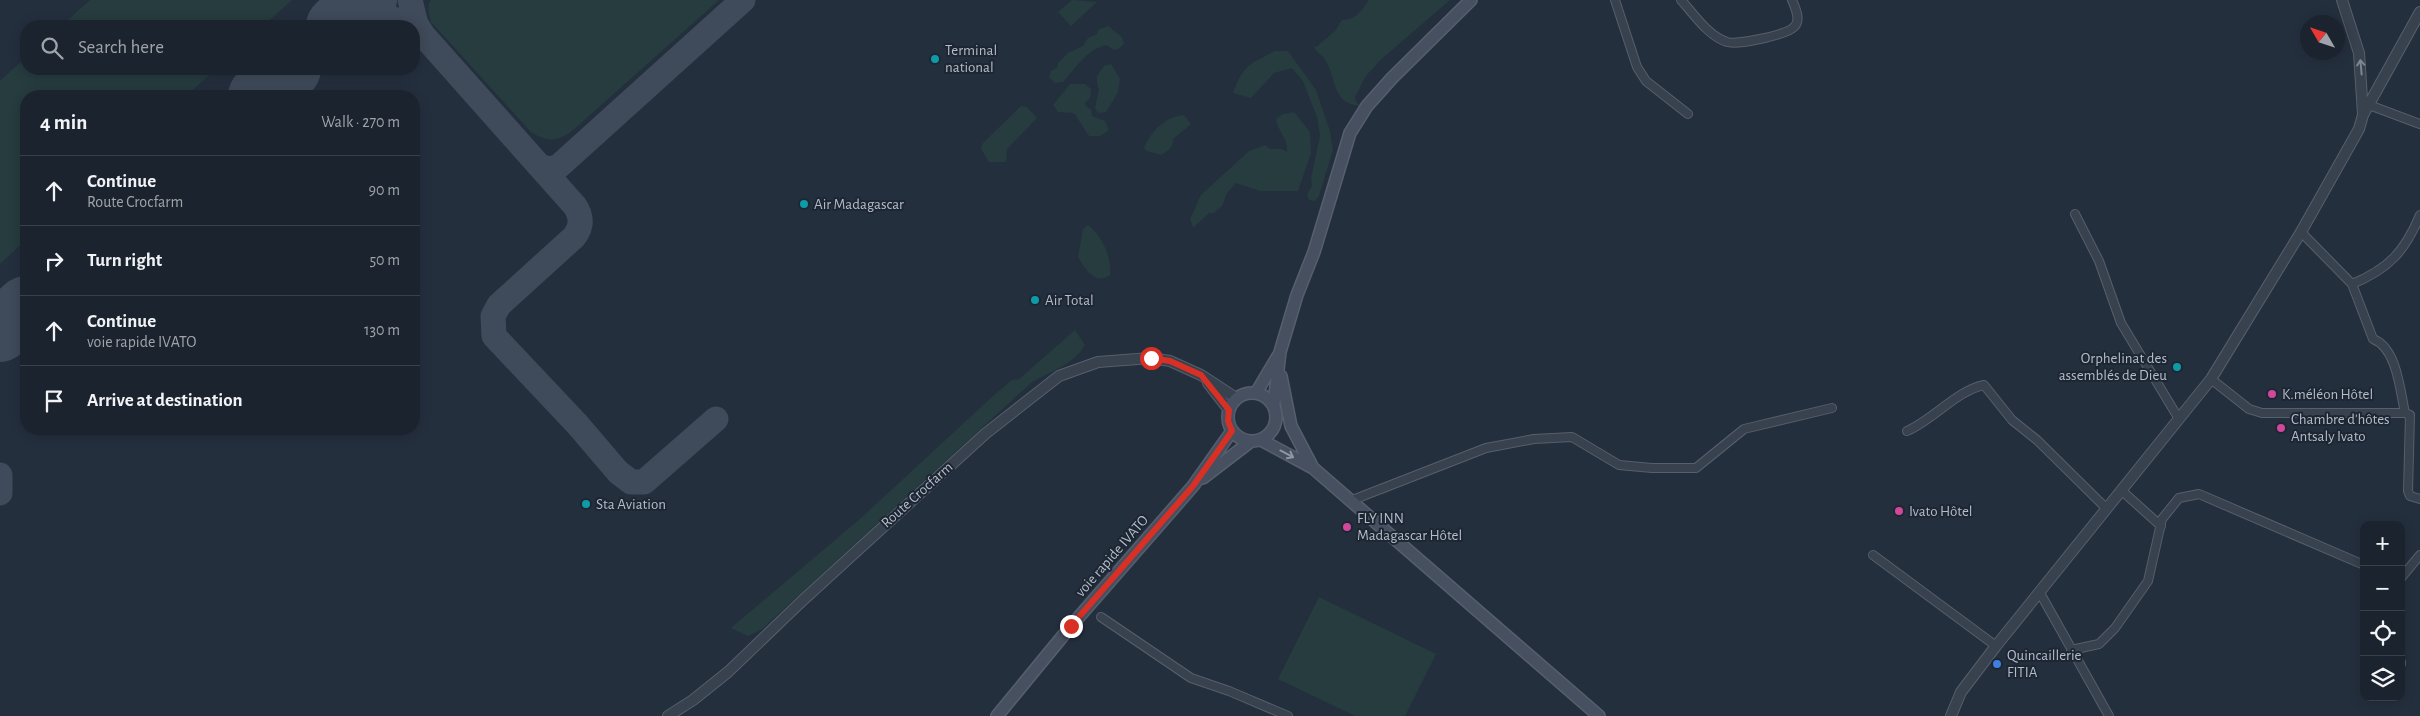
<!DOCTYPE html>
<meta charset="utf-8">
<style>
:root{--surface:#1b232e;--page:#242b36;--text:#f1f3f6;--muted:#a0a4aa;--line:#39404a}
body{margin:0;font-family:"Alegreya Sans",sans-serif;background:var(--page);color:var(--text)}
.controls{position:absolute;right:15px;bottom:15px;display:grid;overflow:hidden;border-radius:10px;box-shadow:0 2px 12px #0003}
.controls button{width:45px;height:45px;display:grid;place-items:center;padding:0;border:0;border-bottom:1px solid var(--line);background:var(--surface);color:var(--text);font:25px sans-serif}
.compass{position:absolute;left:2300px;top:15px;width:45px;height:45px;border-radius:50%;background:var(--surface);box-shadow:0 2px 12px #0003;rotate:309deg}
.stop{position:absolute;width:15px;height:15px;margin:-11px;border:4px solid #d93025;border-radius:50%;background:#fff}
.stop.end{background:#d93025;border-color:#fff;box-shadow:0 1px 5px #0008}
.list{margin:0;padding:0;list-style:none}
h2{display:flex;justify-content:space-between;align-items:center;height:65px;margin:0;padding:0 20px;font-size:21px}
h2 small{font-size:16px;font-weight:400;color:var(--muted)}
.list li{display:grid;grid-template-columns:32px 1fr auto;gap:15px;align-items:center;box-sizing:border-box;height:70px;padding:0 20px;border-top:1px solid var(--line)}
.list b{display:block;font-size:19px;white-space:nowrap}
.list p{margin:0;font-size:16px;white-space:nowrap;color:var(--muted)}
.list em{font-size:16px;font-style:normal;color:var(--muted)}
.icon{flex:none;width:28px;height:28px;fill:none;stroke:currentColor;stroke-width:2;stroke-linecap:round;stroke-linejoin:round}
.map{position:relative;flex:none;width:2420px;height:716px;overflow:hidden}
.search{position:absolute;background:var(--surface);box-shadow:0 2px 12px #0003;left:20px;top:20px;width:400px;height:55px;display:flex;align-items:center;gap:12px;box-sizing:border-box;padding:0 18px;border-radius:20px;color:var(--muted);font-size:19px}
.panel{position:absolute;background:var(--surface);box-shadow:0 2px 12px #0003;left:20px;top:90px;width:400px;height:345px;border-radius:20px}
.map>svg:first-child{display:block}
.green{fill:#263c3f}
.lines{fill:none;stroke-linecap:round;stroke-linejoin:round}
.taxiway{stroke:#3f4a5a;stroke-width:25}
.runway{stroke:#3f4a5a;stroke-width:62}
.minor-casing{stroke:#565f6c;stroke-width:10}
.tertiary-casing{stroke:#565f6c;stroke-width:12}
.secondary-casing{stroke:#565f6c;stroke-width:14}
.minor{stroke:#38414e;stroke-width:8}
.tertiary{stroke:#38414e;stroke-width:10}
.secondary{stroke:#465061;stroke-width:11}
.oneway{stroke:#7c8592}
.oneway2{stroke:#8e96a5}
.route{stroke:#d93025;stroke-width:6}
.culture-dot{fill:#0f9aa8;stroke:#1d2633;stroke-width:2}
.hotel-dot{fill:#d1479c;stroke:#1d2633;stroke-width:2}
.shop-dot{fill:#3f7fe0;stroke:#1d2633;stroke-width:2}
.labels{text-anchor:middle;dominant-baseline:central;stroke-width:4;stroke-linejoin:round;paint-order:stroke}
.poi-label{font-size:15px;fill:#b4bcc9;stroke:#1d2633;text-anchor:start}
.street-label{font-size:15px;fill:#b4bcc9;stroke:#1d2633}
</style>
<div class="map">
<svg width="2420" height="716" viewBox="0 0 2420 716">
<rect width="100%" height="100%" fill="#242f3e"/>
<path class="green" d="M 90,0 L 292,0 L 263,26 L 61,26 Z
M 431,0 L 719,0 L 572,131 C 557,142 547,142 531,132 L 431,22 C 429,15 426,6 431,0 Z
M 1072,0 L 1097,2 L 1071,26 L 1058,12 Z
M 1369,0 L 1450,0 L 1378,62 C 1374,69 1369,71 1365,78 C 1360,85 1361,89 1355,96 L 1356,102 L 1361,106 C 1332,104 1337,81 1326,61 C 1323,56 1316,51 1313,46 L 1316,47 L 1335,31 L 1342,20 C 1356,20 1361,11 1369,0 Z
M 1108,26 L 1122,37 L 1124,44 L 1118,49 L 1114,50 L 1106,45 C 1087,49 1076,68 1063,82 L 1055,83 L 1049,77 L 1051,71 L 1057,68 L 1058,63 L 1068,53 L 1083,46 L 1088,38 L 1097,34 L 1098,30 Z
M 1275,51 L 1288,51 L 1316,90 L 1330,131 L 1333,150 L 1319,196 L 1315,201 L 1309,200 L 1307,194 L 1312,186 L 1311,178 L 1320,136 L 1317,117 L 1303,81 L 1292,68 L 1274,73 L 1251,98 L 1233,93 C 1244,64 1249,65 1275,51 Z
M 26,57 L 26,69 L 216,69 L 186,96 L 26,96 L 26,240 L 0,264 L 0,81 Z
M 1111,64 L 1120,79 L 1118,92 L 1106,112 L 1098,113 L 1095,108 L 1099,89 L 1097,83 L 1097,76 L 1104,66 Z
M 1070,84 L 1085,84 L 1091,89 L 1090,98 L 1084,104 L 1091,110 L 1092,116 L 1105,121 L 1109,130 L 1100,136 L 1089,136 L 1074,113 L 1058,112 L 1053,105 Z
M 1021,106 L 1027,107 L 1037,118 L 1007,149 L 1006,162 L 989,162 L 981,149 L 983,143 Z
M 1294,112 L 1310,132 L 1311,153 L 1298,191 L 1260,191 L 1236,183 L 1227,193 L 1222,206 L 1214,213 L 1209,213 L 1193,228 L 1190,218 C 1196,210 1196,203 1201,195 L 1249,151 L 1265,145 L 1270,149 L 1281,149 L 1287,152 C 1288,138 1278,132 1276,119 L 1283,114 Z
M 1184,115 L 1191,124 L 1173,139 C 1173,148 1168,151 1161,155 L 1147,151 L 1144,148 C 1151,131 1165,117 1184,115 Z
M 1088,225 C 1102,236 1112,257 1110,275 C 1096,286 1085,269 1078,257 L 1083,229 Z
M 1075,330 L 1085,345 C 1074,364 1050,372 1032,382 L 762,629 L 748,636 L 731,628 L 861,518 L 993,396 L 1012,380 L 1019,379 Z
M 1319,597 L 1436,654 L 1405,716 L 1355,716 L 1278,679 Z"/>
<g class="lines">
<path class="taxiway" d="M 410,0 L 416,24 L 423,35
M 339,26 C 359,13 390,14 411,26
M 414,28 L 423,35 L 575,206 C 582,217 582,227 574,237 L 499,305 L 493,316 L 494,336 L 577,424 L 618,472 L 631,482 L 644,482 L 716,419
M 540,166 L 548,169 L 558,167 L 743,0
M 0,475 L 0,493"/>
<path class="runway" d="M 337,26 L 366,0
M 259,96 L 290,69
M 0,331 L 26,307"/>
<defs>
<path id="minor" d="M 1615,0 L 1637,67 L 1646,81 L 1688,114
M 1681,0 C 1694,14 1708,36 1727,42 C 1738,45 1788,35 1795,26 C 1801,19 1795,7 1792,0
M 2369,105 L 2420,124
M 2075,214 L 2099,261 L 2121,323 L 2179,419
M 2301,232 L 2352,284 C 2389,269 2405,251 2420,215
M 2352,284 L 2373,339 C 2397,348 2400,390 2405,413
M 2211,379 L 2249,409 L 2262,413 L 2405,413 L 2410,415 L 2408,491 L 2410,496 L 2420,499
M 1907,431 C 1933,420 1956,391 1984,385 L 2012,420 L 2037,440 L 2106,508
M 2121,490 L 2161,526
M 1350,501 L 1486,448 L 1534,439 L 1572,437 L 1619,465 L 1652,468 L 1696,468 L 1744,429 L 1832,408
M 1873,555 L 1996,646
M 2401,578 L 2420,555
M 2040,593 L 2109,716
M 1101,617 L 1191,678 L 1229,691 L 1288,716
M 2071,650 L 2099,644 L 2115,628 L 2148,581 L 2162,519 L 2179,498 L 2199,494 L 2364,565
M 2401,662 L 2401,664"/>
<path id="tertiary" d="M 2342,0 L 2359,53 L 2363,114
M 1208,383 L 1229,410
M 668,716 L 693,700 L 728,672 L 802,601 L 985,434 L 1059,376 L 1098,362 L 1151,358 L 1170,361 L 1201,375 L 1236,398
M 1951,716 L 1961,692 L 1996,646 L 2211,379 L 2301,232 L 2359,129 L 2363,115 L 2420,12"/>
<path id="secondary" d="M 1281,376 L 1291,426 L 1313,468
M1228 417a24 24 0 1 1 48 0a24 24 0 1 1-48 0Z
M 1256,393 L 1278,356
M 1274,404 L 1280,352 L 1297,295 L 1314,252 L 1350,133 L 1367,106 L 1392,78 L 1471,0
M 1261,440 L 1313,468 L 1599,716
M 1203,478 L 1250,442
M 997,716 L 1071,626 L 1193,486 L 1232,431"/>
</defs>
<use href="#minor" class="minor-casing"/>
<use href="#tertiary" class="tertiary-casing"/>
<use href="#secondary" class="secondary-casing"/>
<use href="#minor" class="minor"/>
<use href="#tertiary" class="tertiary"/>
<use href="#secondary" class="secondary"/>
</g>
<defs><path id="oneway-shaft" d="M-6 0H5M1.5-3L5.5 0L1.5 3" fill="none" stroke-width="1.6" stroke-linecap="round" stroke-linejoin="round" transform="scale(1.25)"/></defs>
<use class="oneway" href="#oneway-shaft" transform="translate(2361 67) rotate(-95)"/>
<use class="oneway2" href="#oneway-shaft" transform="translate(1287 454) rotate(28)"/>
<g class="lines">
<path class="route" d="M 1071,626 L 1193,486 L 1232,431 L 1228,421 L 1229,410 L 1201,375 L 1170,361 L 1151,358"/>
</g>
<g class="culture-dot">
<circle cx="935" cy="59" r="5"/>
<circle cx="804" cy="204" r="5"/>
<circle cx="1035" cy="300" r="5"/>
<circle cx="2177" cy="367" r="5"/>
<circle cx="586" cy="504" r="5"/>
</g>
<g class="hotel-dot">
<circle cx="2272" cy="394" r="5"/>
<circle cx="2281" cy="428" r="5"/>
<circle cx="1899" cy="511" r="5"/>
<circle cx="1347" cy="527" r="5"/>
</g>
<circle class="shop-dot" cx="1997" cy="664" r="5"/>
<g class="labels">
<g class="poi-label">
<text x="945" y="50">Terminal<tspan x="945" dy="17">national</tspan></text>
<text x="814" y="204">Air Madagascar</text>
<text x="1045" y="300">Air Total</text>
<text x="2167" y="358" text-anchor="end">Orphelinat des<tspan x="2167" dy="17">assemblés de Dieu</tspan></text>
<text x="2282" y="394">K.méléon Hôtel</text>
<text x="2291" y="419">Chambre d'hôtes<tspan x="2291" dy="17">Antsaly Ivato</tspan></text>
<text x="596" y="504">Sta Aviation</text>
<text x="1909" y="511">Ivato Hôtel</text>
<text x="1357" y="518">FLY INN<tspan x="1357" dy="17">Madagascar Hôtel</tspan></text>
<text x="2007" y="655">Quincaillerie<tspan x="2007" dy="17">FITIA</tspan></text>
</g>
<g class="street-label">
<text transform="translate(917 495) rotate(-42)">Route Crocfarm</text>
<text transform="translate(1112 556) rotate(-49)">voie rapide IVATO</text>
</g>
</g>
</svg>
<div class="controls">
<button>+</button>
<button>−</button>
<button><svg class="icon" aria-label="locate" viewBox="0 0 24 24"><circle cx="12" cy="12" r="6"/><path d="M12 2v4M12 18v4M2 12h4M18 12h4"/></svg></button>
<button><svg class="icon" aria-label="layers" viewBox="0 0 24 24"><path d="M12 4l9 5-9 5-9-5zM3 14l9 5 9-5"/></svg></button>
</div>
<svg class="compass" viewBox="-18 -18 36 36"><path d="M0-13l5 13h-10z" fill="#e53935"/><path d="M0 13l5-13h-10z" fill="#a0a4aa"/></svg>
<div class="stop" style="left:1151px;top:358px"></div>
<div class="stop end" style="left:1071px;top:626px"></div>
<div class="search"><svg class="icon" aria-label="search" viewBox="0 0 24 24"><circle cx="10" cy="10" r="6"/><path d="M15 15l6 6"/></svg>Search here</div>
<section class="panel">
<h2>4 min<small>Walk · 270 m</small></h2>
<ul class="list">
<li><svg class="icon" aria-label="ahead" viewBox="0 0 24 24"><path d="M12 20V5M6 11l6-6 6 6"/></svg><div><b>Continue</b><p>Route Crocfarm</p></div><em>90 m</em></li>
<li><svg class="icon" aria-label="right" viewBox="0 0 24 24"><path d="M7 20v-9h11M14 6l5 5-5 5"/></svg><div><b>Turn right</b></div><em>50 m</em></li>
<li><svg class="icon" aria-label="ahead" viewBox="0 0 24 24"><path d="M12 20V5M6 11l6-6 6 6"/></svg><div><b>Continue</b><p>voie rapide IVATO</p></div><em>130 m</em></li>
<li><svg class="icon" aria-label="arrive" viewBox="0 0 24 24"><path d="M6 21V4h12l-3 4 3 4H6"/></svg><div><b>Arrive at destination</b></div></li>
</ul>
</section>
</div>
